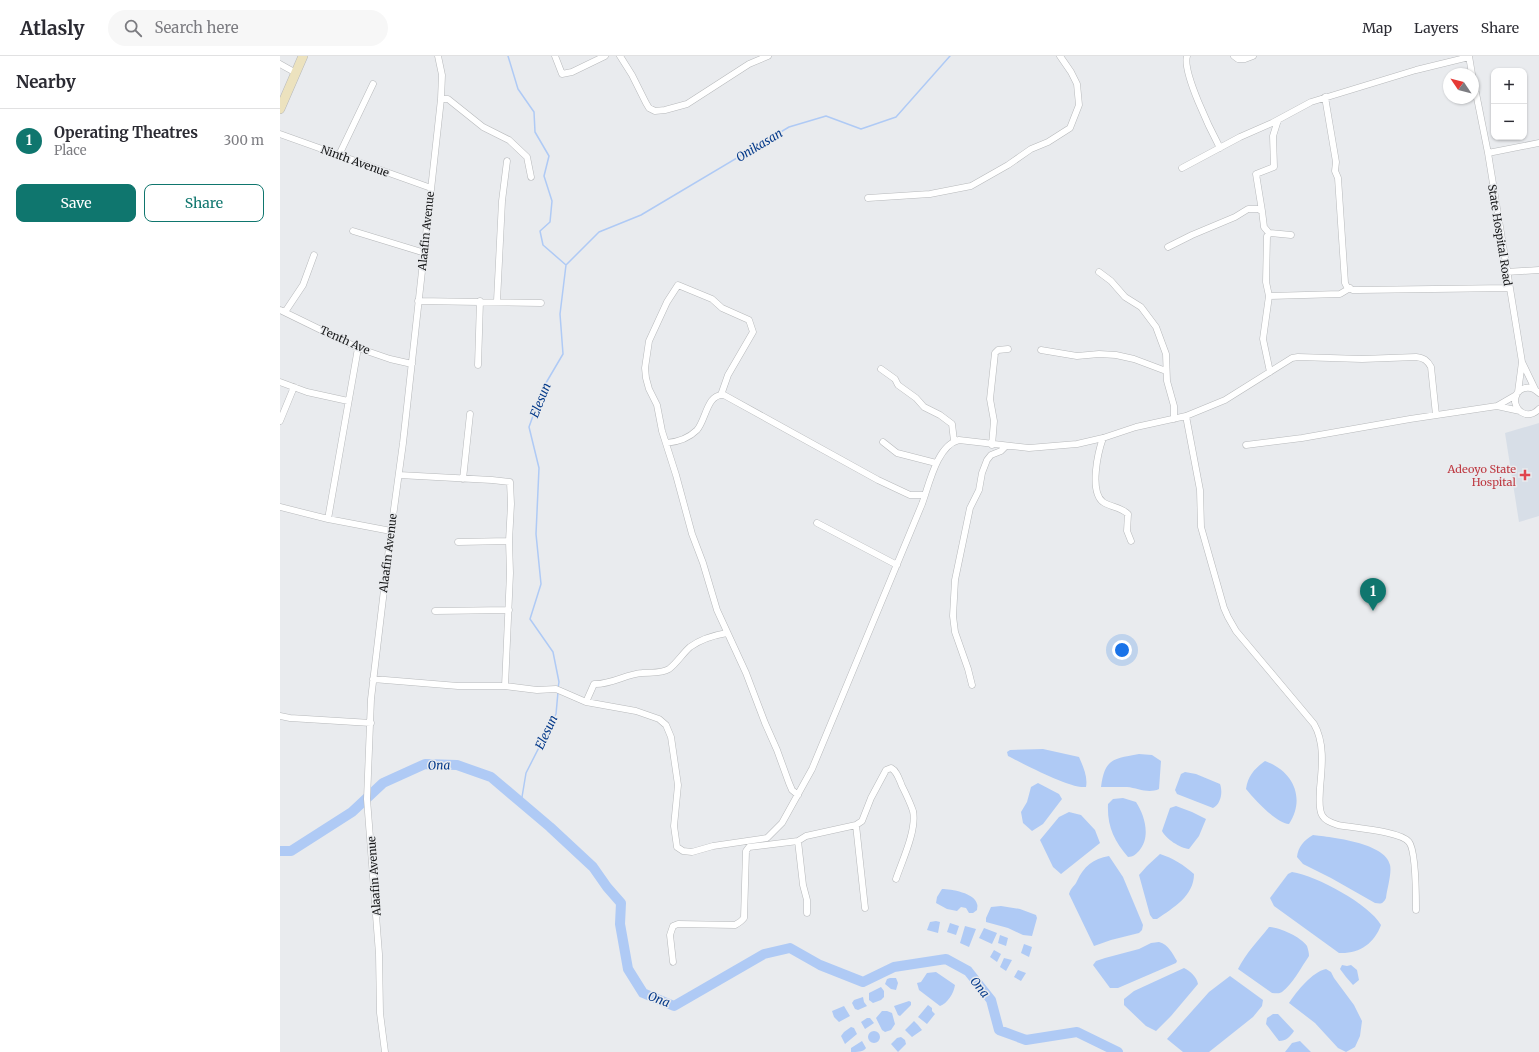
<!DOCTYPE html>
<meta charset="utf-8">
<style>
:root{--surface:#fff;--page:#f7f7f7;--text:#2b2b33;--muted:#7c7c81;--line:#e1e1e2;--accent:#0f766e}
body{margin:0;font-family:Merriweather,serif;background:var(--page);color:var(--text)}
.controls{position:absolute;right:12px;top:12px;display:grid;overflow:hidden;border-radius:8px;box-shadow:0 1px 3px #0004}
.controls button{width:36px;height:36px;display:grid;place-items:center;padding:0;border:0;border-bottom:1px solid var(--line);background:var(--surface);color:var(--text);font:20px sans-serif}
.compass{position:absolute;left:1163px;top:12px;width:36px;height:36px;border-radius:50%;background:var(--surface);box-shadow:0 1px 3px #0004;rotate:305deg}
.you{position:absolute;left:842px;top:594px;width:14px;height:14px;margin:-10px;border:3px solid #fff;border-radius:50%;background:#1a73e8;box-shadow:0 0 0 6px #1a73e833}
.badge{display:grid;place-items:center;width:26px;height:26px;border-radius:50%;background:var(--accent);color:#fff;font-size:13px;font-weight:700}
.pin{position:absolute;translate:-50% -33px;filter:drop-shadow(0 1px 2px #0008)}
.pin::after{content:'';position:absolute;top:21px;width:14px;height:12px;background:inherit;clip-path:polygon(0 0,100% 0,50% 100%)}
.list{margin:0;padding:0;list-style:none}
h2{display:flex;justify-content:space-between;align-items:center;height:52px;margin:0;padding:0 16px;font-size:17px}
h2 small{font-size:13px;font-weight:400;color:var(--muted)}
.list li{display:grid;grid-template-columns:26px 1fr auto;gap:12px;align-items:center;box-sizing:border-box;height:64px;padding:0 16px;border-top:1px solid var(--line)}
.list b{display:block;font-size:15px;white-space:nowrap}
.list p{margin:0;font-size:13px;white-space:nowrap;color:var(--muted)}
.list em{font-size:13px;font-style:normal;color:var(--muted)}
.actions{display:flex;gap:8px;padding:12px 16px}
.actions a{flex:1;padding:9px 0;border:1px solid var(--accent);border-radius:8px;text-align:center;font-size:14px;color:var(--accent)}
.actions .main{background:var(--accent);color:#fff}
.icon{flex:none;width:22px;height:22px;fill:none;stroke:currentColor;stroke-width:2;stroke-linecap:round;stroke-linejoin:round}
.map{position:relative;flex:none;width:1259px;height:996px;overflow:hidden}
header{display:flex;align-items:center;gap:24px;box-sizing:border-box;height:56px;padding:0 20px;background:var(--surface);border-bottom:1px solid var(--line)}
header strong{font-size:19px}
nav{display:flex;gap:22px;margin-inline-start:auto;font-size:14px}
.search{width:280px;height:36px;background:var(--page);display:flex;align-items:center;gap:10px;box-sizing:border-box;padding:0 14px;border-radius:22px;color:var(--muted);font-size:15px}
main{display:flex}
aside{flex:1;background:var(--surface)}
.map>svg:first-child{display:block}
.built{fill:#d7dee7}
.water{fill:#afcaf5}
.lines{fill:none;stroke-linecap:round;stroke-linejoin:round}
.stream{stroke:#afcaf5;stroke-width:1.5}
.river{stroke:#afcaf5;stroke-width:10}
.street-casing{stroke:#b7b9bb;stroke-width:7}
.secondary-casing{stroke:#b7b9bb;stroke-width:10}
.street{stroke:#fff;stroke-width:6}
.secondary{stroke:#ece2be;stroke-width:9}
.health-dot{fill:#e0444e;stroke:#e9ebee;stroke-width:1.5}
.labels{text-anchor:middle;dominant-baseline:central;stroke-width:3;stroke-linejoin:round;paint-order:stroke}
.street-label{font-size:11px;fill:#161718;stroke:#e9ebee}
.health-label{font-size:11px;fill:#be3a42;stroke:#e9ebee;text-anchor:end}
.water-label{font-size:12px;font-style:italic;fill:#053a8a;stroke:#e9ebee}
</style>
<header>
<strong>Atlasly</strong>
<div class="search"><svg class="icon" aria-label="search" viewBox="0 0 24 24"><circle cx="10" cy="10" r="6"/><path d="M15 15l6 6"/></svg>Search here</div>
<nav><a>Map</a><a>Layers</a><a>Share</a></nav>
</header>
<main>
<aside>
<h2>Nearby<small></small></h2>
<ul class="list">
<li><span class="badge">1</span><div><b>Operating Theatres</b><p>Place</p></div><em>300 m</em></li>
</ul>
<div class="actions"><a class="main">Save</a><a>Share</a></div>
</aside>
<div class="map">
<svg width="1259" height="996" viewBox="0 0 1259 996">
<rect width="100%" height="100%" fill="#e9ebee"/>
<path class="built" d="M 1259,367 L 1259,460 L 1239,466 L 1225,377 Z"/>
<path class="water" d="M 763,693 L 799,701 C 803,710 808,721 806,731 C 790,733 744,708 728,700 L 727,696 L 730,694 Z
M 859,698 L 872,699 L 881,705 L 879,733 C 868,738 858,732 847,731 C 838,731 829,731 821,731 C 825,702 833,703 859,698 Z
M 985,705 C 1013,715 1026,742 1009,768 C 995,766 975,744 966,733 C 968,720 974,713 985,705 Z
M 905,716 L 916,718 L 940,728 C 943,736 941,748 933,752 L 897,738 L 895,734 L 901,718 Z
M 758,727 L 779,738 L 782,743 L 763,768 L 752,775 L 743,767 L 741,756 L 747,746 L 751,731 Z
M 843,742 L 856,746 C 865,760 871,781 859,795 C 856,798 853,801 848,801 C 834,785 827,770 828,748 L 833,743 Z
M 896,750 L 912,756 L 926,763 L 919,780 L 909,793 C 900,792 886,783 882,775 L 890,752 Z
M 789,756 L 801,759 L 815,774 L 820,787 L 781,818 L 773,811 L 760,784 L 779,761 Z
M 1033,779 C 1051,781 1106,787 1110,809 C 1112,817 1107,833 1106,842 C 1103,848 1101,848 1095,847 L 1051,822 L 1023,808 L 1017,801 C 1018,791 1024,784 1033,779 Z
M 880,798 C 893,802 904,809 914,818 C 914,840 893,852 877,863 L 873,863 L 870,859 L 859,819 L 867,810 Z
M 829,800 L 843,821 L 863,869 L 862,874 L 859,877 L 831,884 L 814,890 L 789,838 C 791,831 795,830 797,825 C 804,810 813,803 829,800 Z
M 1012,816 C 1037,820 1089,848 1101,869 C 1094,888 1079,898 1059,897 L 994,850 L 990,842 L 1008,818 Z
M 662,833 C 671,833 695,837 697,848 C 698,850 697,852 697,854 L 693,857 L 689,857 L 686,852 L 681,851 L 677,855 L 667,853 L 656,847 L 657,841 Z
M 721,850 L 740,853 L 756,859 L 757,862 L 752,880 L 743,879 L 728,872 L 706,866 L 706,862 L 711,851 Z
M 656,865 L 660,866 L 658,877 L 647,874 L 650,866 Z
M 670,867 L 679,870 L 676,879 L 667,876 Z
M 685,870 L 696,873 L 689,891 L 680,887 Z
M 989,871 C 999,871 1021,881 1027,890 C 1028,893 1029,897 1029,900 C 1022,910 1012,929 1002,936 C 999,938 996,937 992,937 L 958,913 C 966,897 978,885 989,871 Z
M 704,872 L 717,877 L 712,888 L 699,882 Z
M 720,879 L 728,882 L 726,890 L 718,887 Z
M 879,886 C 889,889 892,897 897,905 L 896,907 L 838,932 L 830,932 L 813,909 L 816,905 L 825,902 L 859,893 L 871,887 Z
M 744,888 L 752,891 L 749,901 L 741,897 Z
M 714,894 L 721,898 L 717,906 L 710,901 Z
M 724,902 L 732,904 L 726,915 L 720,911 Z
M 1062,909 L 1067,910 L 1071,909 L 1077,914 L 1079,924 L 1073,929 L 1066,921 L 1060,913 Z
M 904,912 C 910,915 917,921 918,928 L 891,960 L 876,975 L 866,970 L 844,949 L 844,943 L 854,935 Z
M 1046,913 L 1051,916 L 1054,922 L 1074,949 L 1082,965 L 1080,980 L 1075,991 L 1066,996 L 1058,992 L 1035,967 L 1009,947 C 1017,935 1032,916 1046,913 Z
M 738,914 L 746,917 L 741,925 L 734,921 Z
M 656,916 L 675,929 C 674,937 667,948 660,950 L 639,934 L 637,927 L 641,926 L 647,917 Z
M 950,920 L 983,944 L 982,950 L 973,961 L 929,996 L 903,996 L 887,983 L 929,936 Z
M 610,922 L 616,922 L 618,927 L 616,934 L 611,933 L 605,928 L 607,923 Z
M 601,931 L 604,935 L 604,941 L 601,944 L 593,947 L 589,944 L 589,937 Z
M 583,941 L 584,946 L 587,950 L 578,954 L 575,953 L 572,947 L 574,944 Z
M 629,945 L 631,946 L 631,949 L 620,960 L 618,959 L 614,950 Z
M 648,949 L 652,952 L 652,955 L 655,958 L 647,968 L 638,961 Z
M 564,950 L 570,960 L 559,966 L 554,961 L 552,955 Z
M 602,955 L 607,955 L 612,957 L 615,968 L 611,974 L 605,976 L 602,974 L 596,962 Z
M 993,958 L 998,958 L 1014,975 C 1010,981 1006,985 999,985 L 986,968 L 987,962 Z
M 587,962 L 590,962 L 594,967 L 585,973 L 581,966 Z
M 634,965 L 638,969 L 642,974 L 632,981 L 625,974 Z
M 571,971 L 574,972 L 577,978 L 565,988 L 561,980 L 564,976 Z
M588 981a6 6 0 1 1 12 0a6 6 0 1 1-12 0Z
M 621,981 L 625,984 L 626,988 L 618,996 L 611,988 L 617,982 Z
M 582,985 L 586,992 C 584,996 577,996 571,996 L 571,992 Z
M 1020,985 L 1031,996 L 1005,996 L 1012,987 Z"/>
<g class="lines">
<path class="stream" d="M 228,0 L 238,33 L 254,56 L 255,76 L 269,100 L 264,120 L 272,145 L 270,166 L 260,175 L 263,189 L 286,209 L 280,258 L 283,298 L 263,332 L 249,371 L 259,412 L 256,478 L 261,528 L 250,563 L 273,596 L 279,626 L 278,632
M 286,209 L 319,176 L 361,159 L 509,71 L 546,60 L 581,73 L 616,61 L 670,0
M 241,747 L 246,717 L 276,658 L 278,636"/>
<path class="river" d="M 0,795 L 11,795 L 72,756 L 103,727 L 145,708 L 177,709 L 211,721 L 270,771 L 313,811 L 327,831 L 341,847 L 340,868 L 348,913 L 363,937 L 394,950 L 484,898 L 510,892 L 540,909 L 583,926 L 614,911 L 666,903 L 688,915 L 711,944 L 719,974 L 746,984 L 797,976 L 838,996"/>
<defs>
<path id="street" d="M 275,0 L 282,18 L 292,16 L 325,0
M 340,0 L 352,19 L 366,47 L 369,52 L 375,55 L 385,54 L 407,48 L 469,8 L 488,0
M 907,0 C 902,16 931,75 940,92
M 954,0 L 958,3 L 965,3 L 973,0
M 1189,0 L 1192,18
M 0,8 L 16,17
M 1193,22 L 1208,97 L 1242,306 L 1238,336
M 1045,41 L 1056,106 L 1055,115 L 1058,122 L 1065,227 L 1067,231 L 1073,234 L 1078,234 L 1229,232
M 161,43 L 168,43 L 203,71 L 229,84 L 247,101 L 251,121
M 0,78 L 151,132
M 1208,97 L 1259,87
M 59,99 L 93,28
M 902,112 L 960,81 L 992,67 L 1031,46 L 1136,14 L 1189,1
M 588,142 L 650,138 L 691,130 L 728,109 L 751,93 L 768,86 L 790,72 L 799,49 L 797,28 L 791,16 L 780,0
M 982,155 L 976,118 L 994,111 L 993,80 L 998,64
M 73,175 L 145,197
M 888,191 L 912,179 L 955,161 L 968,153 L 978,153 L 982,155 L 984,171 L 989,177
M 819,216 L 831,225 L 845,241 L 861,251 L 876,271 L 886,298 L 887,325 L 894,350 L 894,363
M 1226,216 L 1259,214
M 989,240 L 1060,238 L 1070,232
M 138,245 L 261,247
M 217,245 L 222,145 L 227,105
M 0,254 L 78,292 L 110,303 L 132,308
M 5,256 L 23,229 L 34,199
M 761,294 L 797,300 L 819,298 L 836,299 L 854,303 L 886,315
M 1242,306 L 1255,333
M 198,309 L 200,245
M 601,313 L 615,323 L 618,329 L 636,342 L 644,351 L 660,359 L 672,368 L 674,385
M 990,316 L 983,283 L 989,240 L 986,226 L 987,180 L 990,177 L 1011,179
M 0,326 L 27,336 L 68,345
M 1259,337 C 1249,327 1235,332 1235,346 C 1238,359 1250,362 1259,353
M 441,339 L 448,319 L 473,276 L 469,264 L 442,252 L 432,243 L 398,229 L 387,246 L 369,285 L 365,312 L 366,322 L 369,333 L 377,349 L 382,375 L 396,419 L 412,478 L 423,507 L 437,554 L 466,617 L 485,667 L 497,694 L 509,727 L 512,734 L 518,739
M 1217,350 L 1240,355
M 906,360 L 920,434 L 921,471 L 944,552 L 948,561 L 956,575 L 1034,668 C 1045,687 1042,711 1040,732 C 1040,740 1038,752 1042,759 C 1045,765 1052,767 1058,769 C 1073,772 1120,775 1129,786 C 1136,795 1136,842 1136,854
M 0,365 L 14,331
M 823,382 C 818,396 809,435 823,446 C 830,451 841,451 848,458 L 847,475 L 851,485
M 603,386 L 617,397 L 656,407
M 386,387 C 398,386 409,382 417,374 C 426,364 427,337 444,339 L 598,424 L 630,439 L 645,439
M 712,389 L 714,365 L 710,343 L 715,297 L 718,294 L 728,293
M 966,389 L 1022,382 L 1130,363 L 1217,350 L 1236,339
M 119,419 L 212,424 L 230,426 L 231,448 L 229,485 L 230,517 L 225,630
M 183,423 L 190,358
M 0,451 L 48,463 L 111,475
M 48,463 L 78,292
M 537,467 L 617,509
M 178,486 L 229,485
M 155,555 L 229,554
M 93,623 L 178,630 L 225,630 L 257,634 L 276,633 L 306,646 L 356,655 L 379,663 L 386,669 L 391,681 L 398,729 L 394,770 L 397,791 L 403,795 L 412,796 L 433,790 L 487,782 L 502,767 L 532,713 L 642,448 C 649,429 657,389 679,384 L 749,392 L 797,388 L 823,382 L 856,371 L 906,360 L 945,344 L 1012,302 L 1018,301 L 1082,303 L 1136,301 C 1144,302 1147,304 1151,311 L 1156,359
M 692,629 L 688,613 L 675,576 L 673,560 L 675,524 L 690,452 L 699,434 L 702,417 L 707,404 L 711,399 L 721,395 L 726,390
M 306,646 L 314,628 C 331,629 346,618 362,617 C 370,616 381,618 389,613 C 397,607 403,597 410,591 C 421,583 435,579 447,577
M 0,660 L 10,662 L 91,667
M 576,769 L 585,852
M 518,785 L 523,829 L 527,844 L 527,857
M 393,906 L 390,879 L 393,870 L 398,868 L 455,869 C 459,867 461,866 464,862 L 466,795 L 469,791 L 518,785 L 526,780 L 576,769 L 582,765 L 591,742 L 606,714 L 611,712 C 617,715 619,723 622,730 C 626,738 630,746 633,755 C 637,774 622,805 616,823
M 105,996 L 100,957 L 99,898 L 87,743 L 91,643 L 111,475 L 123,387 L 161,43 L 162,19 L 158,0"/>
<path id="secondary" d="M 0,53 L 23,0"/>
</defs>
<use href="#street" class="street-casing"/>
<use href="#secondary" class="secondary-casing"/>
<use href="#street" class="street"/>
<use href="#secondary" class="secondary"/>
</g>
<path class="health-dot" d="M1243 413h4v4h4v4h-4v4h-4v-4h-4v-4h4z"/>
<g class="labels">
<g class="street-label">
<text transform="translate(75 105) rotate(20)">Ninth Avenue</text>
<text transform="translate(146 175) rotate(-84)">Alaafin Avenue</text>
<text transform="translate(1220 179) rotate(81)">State Hospital Road</text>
<text transform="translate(65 284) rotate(24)">Tenth Ave</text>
<text transform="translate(108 497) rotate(-83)">Alaafin Avenue</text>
<text transform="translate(94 820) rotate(-94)">Alaafin Avenue</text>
</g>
<g class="health-label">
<text x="1236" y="413">Adeoyo State<tspan x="1236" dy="13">Hospital</tspan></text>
</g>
<g class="water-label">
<text transform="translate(479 89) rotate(-31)">Onikasan</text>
<text transform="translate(260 344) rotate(-68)">Elesun</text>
<text transform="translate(266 676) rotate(-65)">Elesun</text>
<text transform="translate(159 709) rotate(-1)">Ona</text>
<text transform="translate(700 931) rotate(52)">Ona</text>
<text transform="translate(379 943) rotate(21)">Ona</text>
</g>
</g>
</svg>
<div class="controls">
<button>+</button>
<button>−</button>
</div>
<svg class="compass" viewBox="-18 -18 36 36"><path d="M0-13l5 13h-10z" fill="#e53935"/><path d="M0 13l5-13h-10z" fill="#7c7c81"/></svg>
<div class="you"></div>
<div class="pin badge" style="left:1093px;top:555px">1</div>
</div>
</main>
